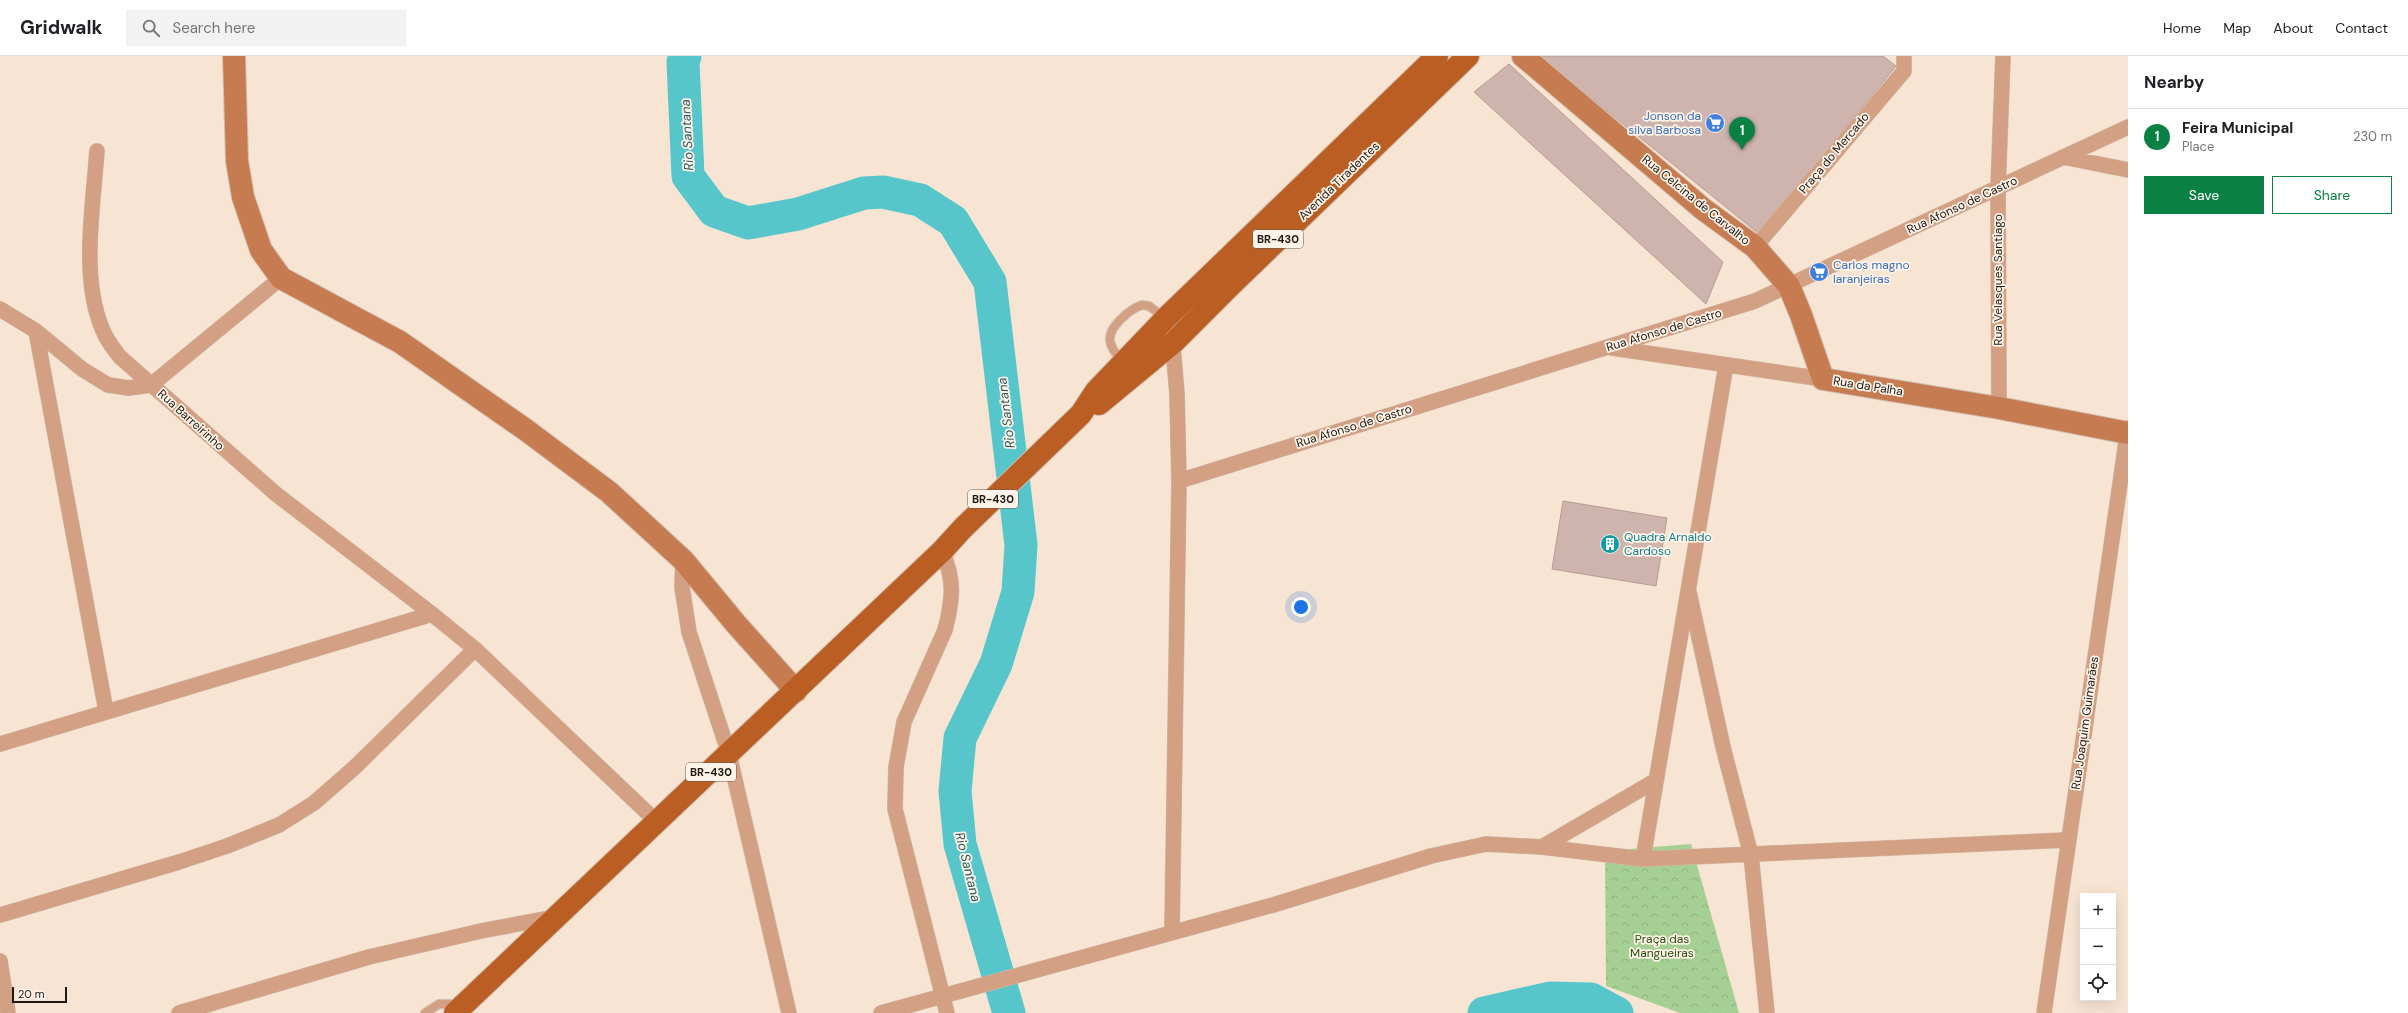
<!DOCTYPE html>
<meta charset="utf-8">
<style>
:root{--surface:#fff;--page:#f2f2f2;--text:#202124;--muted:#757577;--line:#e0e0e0;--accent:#0b8043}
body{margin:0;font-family:"DM Sans",sans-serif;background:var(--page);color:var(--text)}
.controls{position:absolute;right:12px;bottom:12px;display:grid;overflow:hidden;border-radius:0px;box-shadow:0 4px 16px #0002}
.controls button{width:36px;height:36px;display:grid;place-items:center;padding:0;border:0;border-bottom:1px solid var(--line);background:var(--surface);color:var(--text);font:20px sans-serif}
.scale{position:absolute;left:12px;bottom:10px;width:55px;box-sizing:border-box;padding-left:4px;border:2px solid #201913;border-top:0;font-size:11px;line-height:14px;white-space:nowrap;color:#201913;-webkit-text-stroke:3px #fef3e8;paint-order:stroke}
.you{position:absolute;left:1301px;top:551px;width:14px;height:14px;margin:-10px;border:3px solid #fff;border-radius:50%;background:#1a73e8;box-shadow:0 0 0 6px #1a73e833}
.badge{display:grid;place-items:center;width:26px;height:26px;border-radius:50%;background:var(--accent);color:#fff;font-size:13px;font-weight:700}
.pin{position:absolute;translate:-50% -33px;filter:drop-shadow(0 1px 2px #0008)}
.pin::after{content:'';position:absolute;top:21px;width:14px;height:12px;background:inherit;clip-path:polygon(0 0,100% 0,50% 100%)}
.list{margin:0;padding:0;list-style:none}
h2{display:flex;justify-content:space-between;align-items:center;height:52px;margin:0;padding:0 16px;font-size:17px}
h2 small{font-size:13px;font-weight:400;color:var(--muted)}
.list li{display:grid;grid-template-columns:26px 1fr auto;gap:12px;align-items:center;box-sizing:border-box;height:56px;padding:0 16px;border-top:1px solid var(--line)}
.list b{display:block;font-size:15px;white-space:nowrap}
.list p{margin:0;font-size:13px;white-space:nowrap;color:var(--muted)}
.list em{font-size:13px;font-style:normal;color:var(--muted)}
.actions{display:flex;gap:8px;padding:12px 16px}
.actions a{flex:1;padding:9px 0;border:1px solid var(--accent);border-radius:0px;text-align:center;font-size:14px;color:var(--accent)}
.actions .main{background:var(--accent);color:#fff}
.icon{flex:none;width:22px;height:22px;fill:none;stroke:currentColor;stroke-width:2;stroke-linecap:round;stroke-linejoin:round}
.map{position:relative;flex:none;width:2128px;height:957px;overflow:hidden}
header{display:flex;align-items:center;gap:24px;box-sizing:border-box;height:56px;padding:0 20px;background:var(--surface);border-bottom:1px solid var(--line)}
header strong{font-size:19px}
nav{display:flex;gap:22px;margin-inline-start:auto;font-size:14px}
.search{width:280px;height:36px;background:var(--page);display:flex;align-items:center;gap:10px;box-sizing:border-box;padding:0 14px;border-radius:0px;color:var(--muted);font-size:15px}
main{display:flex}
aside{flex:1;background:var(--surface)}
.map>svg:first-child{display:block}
.park{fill:url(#park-crowns)}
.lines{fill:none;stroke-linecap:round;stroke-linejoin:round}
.river{stroke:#56c6cb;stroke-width:33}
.building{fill:#ceb4ad;stroke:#b59c95}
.lane-casing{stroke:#d0bfb0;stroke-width:10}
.street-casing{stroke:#d0bfb0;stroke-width:16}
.secondary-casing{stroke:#d0bfb0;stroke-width:24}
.primary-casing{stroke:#d0bfb0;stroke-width:24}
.lane{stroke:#d3a084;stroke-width:8}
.street{stroke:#d3a084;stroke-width:15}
.secondary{stroke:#c67b51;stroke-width:22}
.primary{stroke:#ba5e24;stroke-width:22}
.labels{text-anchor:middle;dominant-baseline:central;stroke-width:3.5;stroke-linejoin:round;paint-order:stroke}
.shield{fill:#fef3e8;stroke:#635a53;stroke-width:1}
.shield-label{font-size:11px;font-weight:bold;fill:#201913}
.shop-label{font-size:12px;fill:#366cbe;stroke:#fef3e8;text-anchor:end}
.street-label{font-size:12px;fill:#201913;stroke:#fef3e8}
.culture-label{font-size:12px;fill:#0d838f;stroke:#fef3e8;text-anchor:start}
.park-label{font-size:12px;fill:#284f0c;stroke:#fef3e8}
.water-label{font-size:13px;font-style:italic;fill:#29595c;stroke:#fef3e8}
</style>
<header>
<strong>Gridwalk</strong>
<div class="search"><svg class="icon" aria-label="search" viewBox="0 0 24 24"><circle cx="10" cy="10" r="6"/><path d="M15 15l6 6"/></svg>Search here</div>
<nav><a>Home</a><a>Map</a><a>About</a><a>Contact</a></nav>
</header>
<main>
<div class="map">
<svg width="2128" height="957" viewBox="0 0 2128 957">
<defs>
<pattern id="park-crowns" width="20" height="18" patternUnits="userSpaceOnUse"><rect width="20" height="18" fill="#a6cf93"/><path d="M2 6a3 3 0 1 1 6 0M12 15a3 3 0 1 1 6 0" fill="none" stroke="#8fb17e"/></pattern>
</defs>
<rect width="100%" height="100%" fill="#f7e4d2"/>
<path class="park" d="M 1691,788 L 1739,957 L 1680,957 L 1606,930 L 1605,795 Z"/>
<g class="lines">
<path class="river" d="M 685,0 L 683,6 L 688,120 L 714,155 L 748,167 L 798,158 L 864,137 L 883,136 L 920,144 L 953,165 L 990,226 L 1021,489 L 1018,536 L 996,608 L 960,682 L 955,735 L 960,788 L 1009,957
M 1484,957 L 1550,942 L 1591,943 L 1617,957"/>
</g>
<path class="building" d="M 1539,0 L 1883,0 L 1896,10 L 1759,178 Z
M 1509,8 L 1723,206 L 1706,248 L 1474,36 Z
M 1563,445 L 1667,462 L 1656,530 L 1552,513 Z"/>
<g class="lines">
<defs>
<path id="lane" d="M 1123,306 C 1118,300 1111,293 1110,285 C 1108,271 1130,253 1142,249 L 1149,250 L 1165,262
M 425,957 L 439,948 L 460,948"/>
<path id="street" d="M 97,95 C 93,152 79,229 106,281 C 110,288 115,295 120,301 L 276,438 L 432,558
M 2063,101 L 2128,114
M 1755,191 L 1904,15 L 1904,0
M 0,253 L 36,275 L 82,313 L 108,329 L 129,332 L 151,329 L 281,222
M 36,275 L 106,655
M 1612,292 L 1823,323
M 1999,352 L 1998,133 L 2003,0
M 1179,425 L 1755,245 L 2128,71
M 942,495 C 955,524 953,543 945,574 L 904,666 L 896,711 L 895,753 L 947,957
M 683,504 L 682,531 L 689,576 L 729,698 L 789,957
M 1689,536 L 1723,691 L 1751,799 L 1767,957
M 0,688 L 432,558 L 475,593 L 657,766
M 1542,791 L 1655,725
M 1643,803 L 1726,309
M 0,859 L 179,806 L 227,790 L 279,769 L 314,747 L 354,712 L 475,593
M 1172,876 L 1179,425 L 1177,338 L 1172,279
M 0,905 L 8,957
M 179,957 L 369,901 L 481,875 L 555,861
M 881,957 L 1273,849 L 1431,800 L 1486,788 L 1542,791 L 1643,803 L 2068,784
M 2044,957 L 2128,372"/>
<path id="secondary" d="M 234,0 L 237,105 L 243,141 L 261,194 L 281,222 L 400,286 L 526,374 L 609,436 L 683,504 L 736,568 L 796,635
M 1523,0 L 1703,153 L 1755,191 L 1789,230 L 1801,259 L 1823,323 L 1999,352 L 2128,377"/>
<path id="primary" d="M 1099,348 L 1174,286 L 1232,228 L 1468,0
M 455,957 L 942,495 L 963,472 L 1081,358 L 1096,335 L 1165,263 L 1437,0"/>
</defs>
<use href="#lane" class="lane-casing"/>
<use href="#street" class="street-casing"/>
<use href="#secondary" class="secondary-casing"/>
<use href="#primary" class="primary-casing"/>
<use href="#lane" class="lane"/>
<use href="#street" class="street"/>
<use href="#secondary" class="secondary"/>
<use href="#primary" class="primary"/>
</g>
<defs>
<symbol id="supermarket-disc" viewBox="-11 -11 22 22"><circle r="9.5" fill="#3f7fe0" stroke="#fef3e8"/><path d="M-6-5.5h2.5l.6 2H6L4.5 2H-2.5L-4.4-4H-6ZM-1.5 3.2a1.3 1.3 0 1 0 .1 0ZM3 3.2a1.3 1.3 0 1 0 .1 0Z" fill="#fff"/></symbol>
<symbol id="building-disc" viewBox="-11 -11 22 22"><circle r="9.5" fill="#0f9aa8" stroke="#fef3e8"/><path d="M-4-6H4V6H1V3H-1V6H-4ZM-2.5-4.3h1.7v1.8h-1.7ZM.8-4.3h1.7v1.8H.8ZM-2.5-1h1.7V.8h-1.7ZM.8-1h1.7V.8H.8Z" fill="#fff"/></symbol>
</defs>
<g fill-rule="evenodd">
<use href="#supermarket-disc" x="1704" y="56" width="22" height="22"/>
<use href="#supermarket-disc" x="1808" y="205" width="22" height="22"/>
<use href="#building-disc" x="1599" y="477" width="22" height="22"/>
</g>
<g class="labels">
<g class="shield">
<rect x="1253" y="174" width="50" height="18" rx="3"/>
<rect x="968" y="434" width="50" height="18" rx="3"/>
<rect x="686" y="707" width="50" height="18" rx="3"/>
</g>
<g class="shield-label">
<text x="1278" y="183">BR-430</text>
<text x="993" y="443">BR-430</text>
<text x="711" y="716">BR-430</text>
</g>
<g class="shop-label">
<text x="1701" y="60">Jonson da<tspan x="1701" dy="14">silva Barbosa</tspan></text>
<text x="1833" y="209" text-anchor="start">Carlos magno<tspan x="1833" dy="14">laranjeiras</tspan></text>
</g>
<g class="street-label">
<text transform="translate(1834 97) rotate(-50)">Praça do Mercado</text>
<text transform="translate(1339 125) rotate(-44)">Avenida Tiradentes</text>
<text transform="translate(1696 144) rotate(39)">Rua Celcina de Carvalho</text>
<text transform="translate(1962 149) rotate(-25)">Rua Afonso de Castro</text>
<text transform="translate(1998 224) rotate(-90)">Rua Velasques Santiago</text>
<text transform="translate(1664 274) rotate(-17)">Rua Afonso de Castro</text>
<text transform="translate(1868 330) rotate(9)">Rua da Palha</text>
<text transform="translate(191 364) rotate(42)">Rua Barreirinho</text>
<text transform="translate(1354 370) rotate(-17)">Rua Afonso de Castro</text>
<text transform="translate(2085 667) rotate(-82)">Rua Joaquim Guimarães</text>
</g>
<g class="culture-label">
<text x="1624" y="481">Quadra Arnaldo<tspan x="1624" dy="14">Cardoso</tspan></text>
</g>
<g class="park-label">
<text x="1662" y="883">Praça das<tspan x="1662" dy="14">Mangueiras</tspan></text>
</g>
<g class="water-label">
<text transform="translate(687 79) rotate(-93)">Rio Santana</text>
<text transform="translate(1006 357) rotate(-97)">Rio Santana</text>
<text transform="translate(968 811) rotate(76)">Rio Santana</text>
</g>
</g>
</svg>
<div class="controls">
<button>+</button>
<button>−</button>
<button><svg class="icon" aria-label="locate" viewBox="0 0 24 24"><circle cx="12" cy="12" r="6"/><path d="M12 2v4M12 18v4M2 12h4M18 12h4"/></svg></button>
</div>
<div class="scale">20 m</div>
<div class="you"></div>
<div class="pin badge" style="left:1742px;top:94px">1</div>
</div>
<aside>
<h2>Nearby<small></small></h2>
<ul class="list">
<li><span class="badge">1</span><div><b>Feira Municipal</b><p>Place</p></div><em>230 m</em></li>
</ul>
<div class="actions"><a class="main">Save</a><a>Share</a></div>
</aside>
</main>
